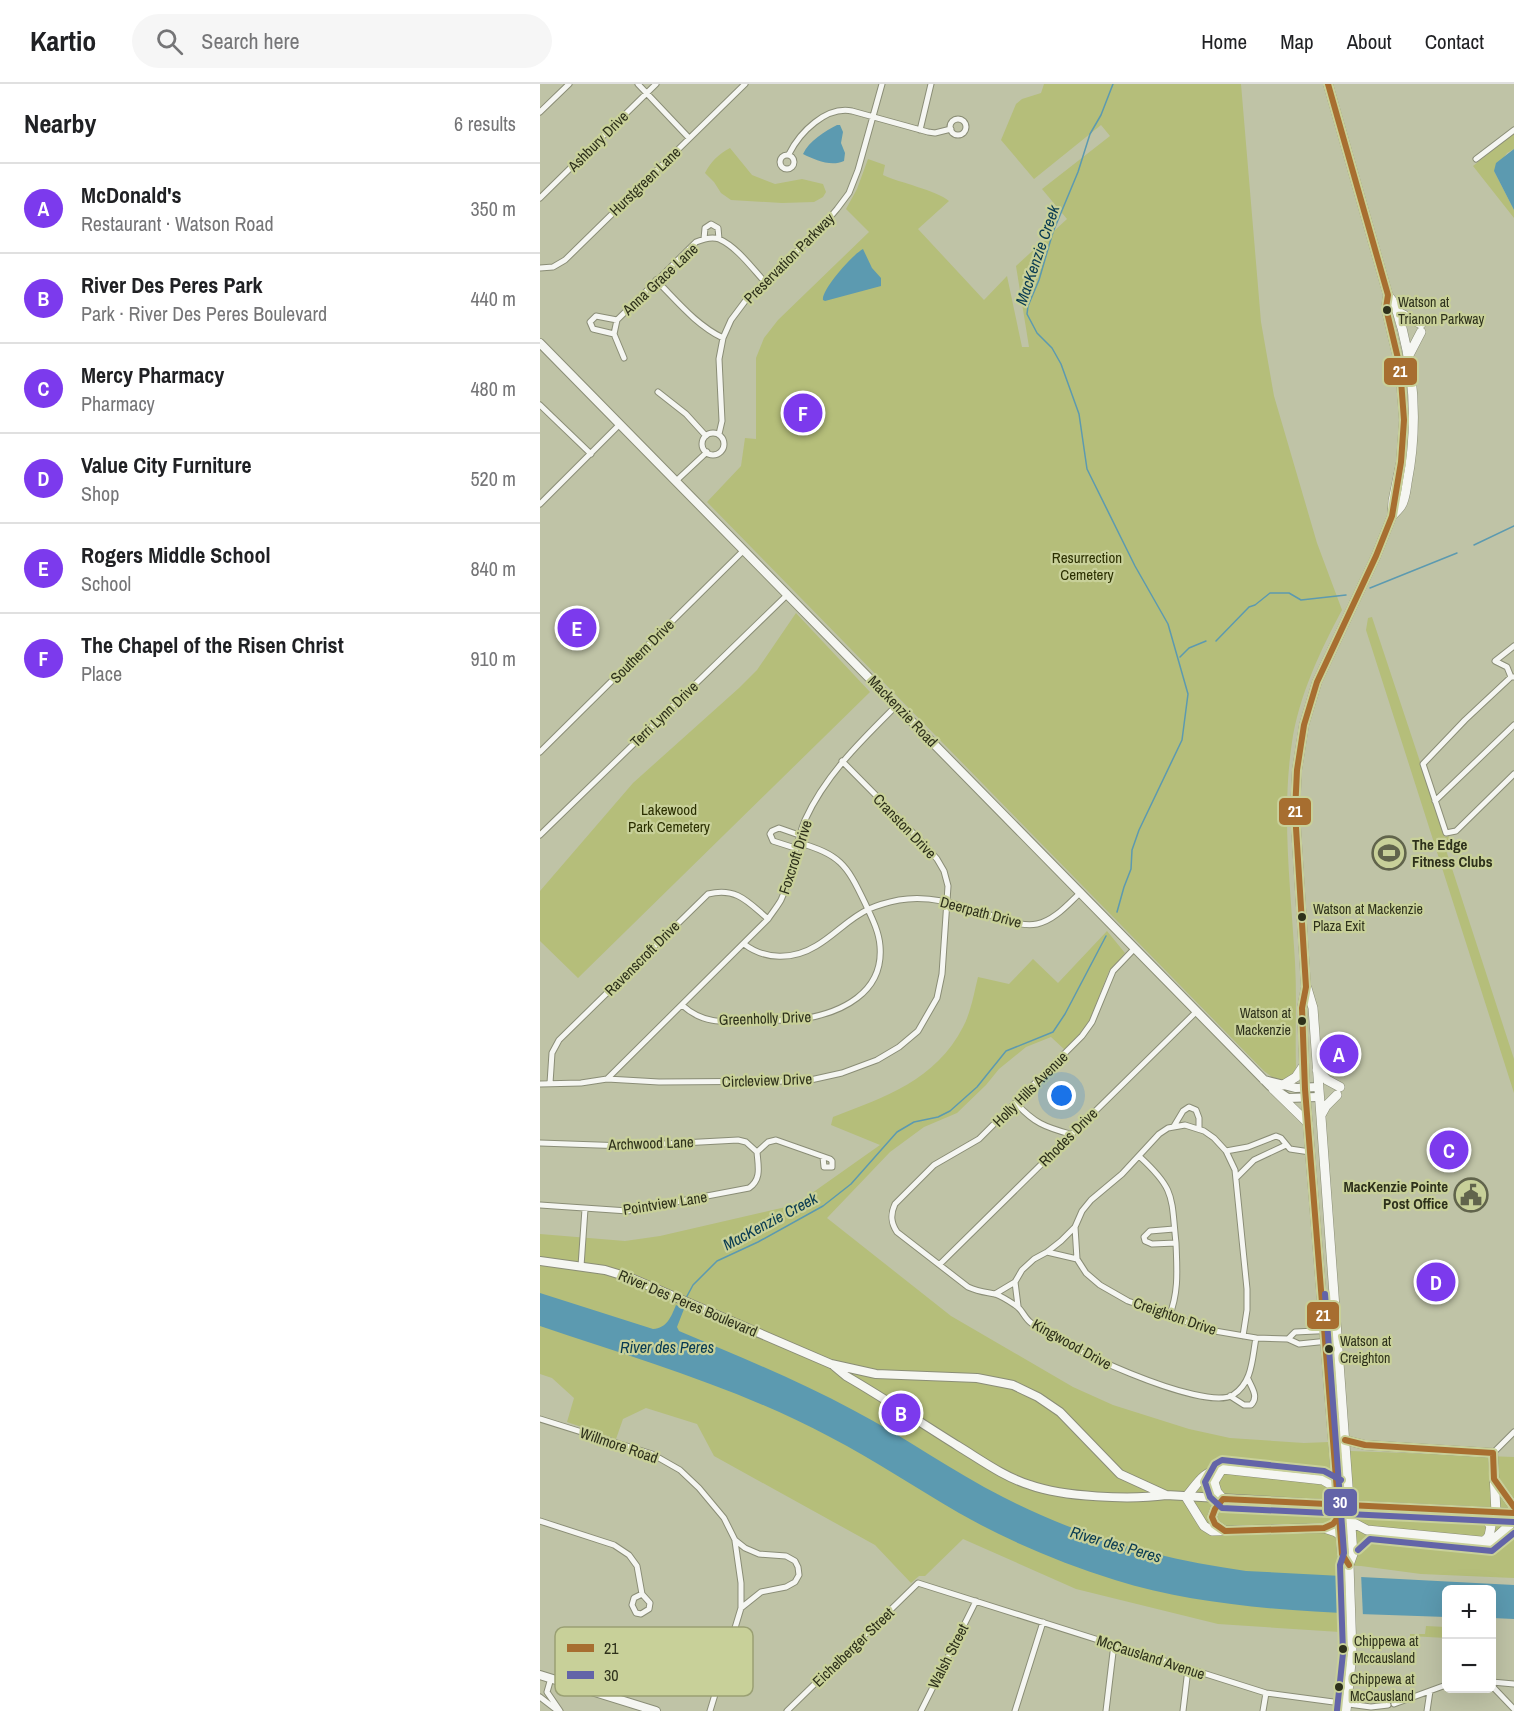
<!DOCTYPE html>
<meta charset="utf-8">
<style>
:root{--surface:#fff;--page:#f6f6f6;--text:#202124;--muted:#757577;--line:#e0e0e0;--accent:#7c3aed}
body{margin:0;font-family:"Archivo Narrow",sans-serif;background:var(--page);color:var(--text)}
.controls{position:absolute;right:18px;bottom:18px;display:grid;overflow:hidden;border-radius:9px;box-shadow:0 6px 24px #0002}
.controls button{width:54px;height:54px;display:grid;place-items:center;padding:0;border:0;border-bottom:2px solid var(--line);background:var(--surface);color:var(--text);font:30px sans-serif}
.you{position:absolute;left:522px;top:1012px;width:21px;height:21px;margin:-15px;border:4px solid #fff;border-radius:50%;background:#1a73e8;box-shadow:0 0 0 9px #1a73e833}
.badge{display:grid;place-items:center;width:39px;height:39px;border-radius:50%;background:var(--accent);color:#fff;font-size:20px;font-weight:700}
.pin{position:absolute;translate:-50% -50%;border:3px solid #fff;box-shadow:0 2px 6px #0006}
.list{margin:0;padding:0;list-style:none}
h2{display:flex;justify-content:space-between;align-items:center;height:78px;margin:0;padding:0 24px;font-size:26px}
h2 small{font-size:20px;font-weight:400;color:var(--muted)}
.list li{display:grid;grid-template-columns:39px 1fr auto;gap:18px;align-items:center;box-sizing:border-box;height:90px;padding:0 24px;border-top:2px solid var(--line)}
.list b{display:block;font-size:22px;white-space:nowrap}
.list p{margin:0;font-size:20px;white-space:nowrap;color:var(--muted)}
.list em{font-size:20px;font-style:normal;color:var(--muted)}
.icon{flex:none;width:33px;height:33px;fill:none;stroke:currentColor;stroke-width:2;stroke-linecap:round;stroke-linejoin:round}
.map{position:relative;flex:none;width:974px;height:1627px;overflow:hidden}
header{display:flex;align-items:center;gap:36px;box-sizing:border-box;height:84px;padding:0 30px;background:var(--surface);border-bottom:2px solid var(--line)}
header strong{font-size:28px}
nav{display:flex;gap:33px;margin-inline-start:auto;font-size:21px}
.search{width:420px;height:54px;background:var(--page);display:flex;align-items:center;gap:15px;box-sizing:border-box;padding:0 21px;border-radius:33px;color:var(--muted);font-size:22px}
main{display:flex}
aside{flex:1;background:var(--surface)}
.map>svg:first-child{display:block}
.green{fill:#b5be7a}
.water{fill:#5c9ab0}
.pier{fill:#bfc3a6}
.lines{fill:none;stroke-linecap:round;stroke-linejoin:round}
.stream{stroke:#5c9ab0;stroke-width:1.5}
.minor-casing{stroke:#8a8d76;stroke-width:7}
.secondary-casing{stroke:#8a8d76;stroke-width:10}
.primary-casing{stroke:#8a8d76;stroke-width:10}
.minor{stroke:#f5f6f2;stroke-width:5}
.secondary{stroke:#f5f6f2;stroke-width:8}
.primary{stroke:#f5f6f2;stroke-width:9}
.secondary-bridge-casing{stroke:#8a8d76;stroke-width:10;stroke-linecap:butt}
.secondary-bridge{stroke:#f5f6f2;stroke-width:8}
.bus-1-casing{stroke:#c8d099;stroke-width:10}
.bus-2-casing{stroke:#c8d099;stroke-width:10}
.bus-1{stroke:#a76e30;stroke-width:6}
.bus-2{stroke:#6364a8;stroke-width:6}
.bus-dot{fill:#2e311b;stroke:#c8d099;stroke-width:2}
.labels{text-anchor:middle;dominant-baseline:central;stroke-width:4.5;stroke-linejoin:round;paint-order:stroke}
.bus-label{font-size:14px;fill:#2e311b;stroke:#c8d099;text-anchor:start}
.street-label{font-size:15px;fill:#2e311b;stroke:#c8d099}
.park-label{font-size:15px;fill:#2b2f01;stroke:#c8d099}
.poi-label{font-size:15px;font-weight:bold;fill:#2e311b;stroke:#c8d099;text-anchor:start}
.water-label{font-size:16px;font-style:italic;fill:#083a51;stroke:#c8d099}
.key{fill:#c8d099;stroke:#9aa073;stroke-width:1.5}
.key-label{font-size:16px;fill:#2e311b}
.line-badge{stroke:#c8d099;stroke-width:2}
.badge-label{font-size:16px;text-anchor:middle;font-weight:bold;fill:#fff}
</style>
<header>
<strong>Kartio</strong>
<div class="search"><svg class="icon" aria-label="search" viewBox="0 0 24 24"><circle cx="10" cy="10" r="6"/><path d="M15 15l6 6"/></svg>Search here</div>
<nav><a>Home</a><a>Map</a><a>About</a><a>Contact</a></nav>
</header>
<main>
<aside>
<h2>Nearby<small>6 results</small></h2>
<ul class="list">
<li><span class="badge">A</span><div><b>McDonald's</b><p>Restaurant · Watson Road</p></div><em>350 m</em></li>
<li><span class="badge">B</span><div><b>River Des Peres Park</b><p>Park · River Des Peres Boulevard</p></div><em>440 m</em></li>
<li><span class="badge">C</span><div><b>Mercy Pharmacy</b><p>Pharmacy</p></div><em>480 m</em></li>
<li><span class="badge">D</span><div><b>Value City Furniture</b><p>Shop</p></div><em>520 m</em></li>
<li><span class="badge">E</span><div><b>Rogers Middle School</b><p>School</p></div><em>840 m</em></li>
<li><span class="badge">F</span><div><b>The Chapel of the Risen Christ</b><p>Place</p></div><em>910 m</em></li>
</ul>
</aside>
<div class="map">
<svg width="974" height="1627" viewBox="0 0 974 1627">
<rect width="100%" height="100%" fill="#bfc3a6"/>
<path class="green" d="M 504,0 L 701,0 L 721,238 L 734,312 L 777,459 L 802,526 C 780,567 759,612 752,658 C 741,731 751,805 755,878 C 757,913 755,948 756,983 L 754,989 L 745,997 L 732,993 L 724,987 L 167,418 L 201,382 L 205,354 L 216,355 L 216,274 L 224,254 L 238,236 L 329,148 L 306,125 L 317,105 L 328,75 L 345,81 L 343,91 C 360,99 396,106 409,117 L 378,145 L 444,216 L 467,192 L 482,263 L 489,263 L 476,182 L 527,135 L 502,105 L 570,52 L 561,41 L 494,95 L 461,56 L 476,20 L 482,15 L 501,9 Z
M 974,49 L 974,65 L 967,69 L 954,87 L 974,126 L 974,134 L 933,82 Z
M 190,64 L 212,91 L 235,100 L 262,95 L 283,100 L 286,108 L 283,113 L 274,118 L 242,119 L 191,116 L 181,109 L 174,98 L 165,89 C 171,77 179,70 190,64 Z
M 256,529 L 330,608 L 38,894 L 0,857 L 0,807 L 93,699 L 199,604 L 217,586 Z
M 832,533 L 905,753 L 909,752 L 912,761 L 906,766 L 974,975 L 974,1009 L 826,546 L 828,534 Z
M 567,847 L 585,869 L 569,887 L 550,935 L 543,946 L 525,966 L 511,953 L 486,963 L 459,985 L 446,1001 L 417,1029 L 384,1043 L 350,1068 L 287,1134 L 411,1232 L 533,1303 L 573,1321 L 649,1345 L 690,1354 L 764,1359 L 789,1358 L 810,1367 L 974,1373 L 974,1494 L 881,1490 L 821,1482 L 798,1481 L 800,1548 L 678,1540 L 536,1505 L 423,1455 L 385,1492 L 379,1492 L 371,1499 L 335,1461 L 174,1372 L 157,1340 L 106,1324 L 83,1335 L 76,1355 L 27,1338 L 34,1314 L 12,1294 L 0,1290 L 0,1150 L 85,1157 L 120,1152 L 250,1122 L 265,1114 L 340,1061 L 291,1041 L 293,1033 C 345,1013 396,996 423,943 C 431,928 434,909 438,893 L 469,900 L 493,875 L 518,899 Z
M 886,1542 L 906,1543 L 906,1554 L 870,1552 L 870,1550 L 885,1550 Z"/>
<path class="water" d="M 297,41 L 300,41 L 303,48 L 301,59 L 305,69 L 304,77 C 291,83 275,76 263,70 C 269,57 285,47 297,41 Z
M 974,65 L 974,126 L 954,87 L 956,79 Z
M 323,165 L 332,184 L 341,194 L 341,202 L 285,217 L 283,216 C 281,206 313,170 323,165 Z
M 0,1209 L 113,1245 C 127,1244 131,1233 136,1221 L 144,1225 L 137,1243 L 139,1247 C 198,1272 257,1296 313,1326 C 365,1353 412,1387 463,1413 C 540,1453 621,1475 706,1487 L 974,1501 L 974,1535 L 952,1534 L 952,1506 L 906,1506 L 906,1533 C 800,1529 677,1528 575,1496 C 521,1479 468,1457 419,1429 C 376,1404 334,1376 290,1353 C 198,1304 98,1275 0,1242 Z"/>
<path class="pier" d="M 798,1488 L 821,1489 L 823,1533 L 800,1532 Z"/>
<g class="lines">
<path class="stream" d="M 573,0 L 561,31 L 550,50 L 538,88 L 513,148 L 499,196 L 488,222 L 487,230 L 497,249 L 512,264 L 521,280 L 539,330 L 547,385 L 595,482 L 628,540 L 648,610 L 642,656 L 599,746 L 592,766 L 591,785 L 584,803 L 577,828
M 934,461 L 974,442
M 830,504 L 917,469
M 676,557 L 709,523 L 715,521 L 730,509 L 749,509 L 761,516 L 806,511
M 640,573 L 649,564 L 666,557
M 146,1214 L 153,1201 L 177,1177 L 218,1158 L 283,1122 L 311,1100 L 357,1048 L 374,1038 L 398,1033 L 410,1027 L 437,1003 L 466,967 L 513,948 L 525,930 L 566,852"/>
<defs>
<path id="minor" d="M 98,0 L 149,54
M 0,28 L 29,0
M410 43a8 8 0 1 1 16 0a8 8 0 1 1-16 0Z
M 380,46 L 391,0
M 249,70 C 260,48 286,22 312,27 L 388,48 L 395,49 L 411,45
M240 78a7 7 0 1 1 14 0a7 7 0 1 1-14 0Z
M 936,75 L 974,46
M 0,114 L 116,0
M 164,155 L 165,144 L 171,140 L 178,144 L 179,155
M 0,184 L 13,183 L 25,176 L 205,0
M 116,196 C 137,217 156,241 183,254
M 74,250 L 53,245 L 50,238 L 56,232 L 77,236
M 84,274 L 74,250 L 77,236 L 156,158 C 163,155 171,152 179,155 C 197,163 212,184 225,198
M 118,308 L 146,330 L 166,352
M 0,321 L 51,370
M162 360a11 11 0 1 1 22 0a11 11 0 1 1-22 0Z
M 179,350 L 182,337 L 179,275 L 183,254 L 191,236 L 206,216 L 280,145 L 297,125 L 309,109 L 318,86 L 342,0
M 136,397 L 167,368
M 0,420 L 80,340
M 971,593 L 967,583 L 955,577 L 974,562
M 974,593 L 971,593 L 925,636 L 883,680 L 906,749 L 916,747 L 974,690
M 0,668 L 204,466
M 895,717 L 974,641
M 0,751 L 248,510
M 255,764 L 233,757 L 230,750 L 232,747 L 239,744 L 259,751
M 204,860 C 225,876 253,876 276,862 C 295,851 309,834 329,825 C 338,821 349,818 359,816 C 392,810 422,822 453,832 C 467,836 482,843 497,840 C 515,836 528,820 541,808
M 595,864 L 573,887 L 552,938 L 542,952 L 439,1055 L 394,1081 L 355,1120 C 350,1131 351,1139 357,1148 L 428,1203 C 439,1208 445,1208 455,1210 C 461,1212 469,1217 475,1221 C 482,1225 484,1233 490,1238 C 516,1260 664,1329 693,1311 C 713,1298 712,1274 716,1254
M 142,921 C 166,943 190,937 220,936 C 234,936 248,937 262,935 C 301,929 344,909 340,862 C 339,847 331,832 325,819 C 306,779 300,771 257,758
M 67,995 L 228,835 C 232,829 237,823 241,816 C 253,791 254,762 265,736 C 286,690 322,656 357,621
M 10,999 L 12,969 L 19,956 L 168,810 C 197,803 208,818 228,835
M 0,1000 L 41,999 L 67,995 L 119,998 L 266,997 L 302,989 L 337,976 L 359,963 L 378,947 L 397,914 L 402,890 L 408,802 L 404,787 L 397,775 L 384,760 L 302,677
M 476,1019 C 494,1039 505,1043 530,1050
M 634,1042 L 643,1027 L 649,1023 L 656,1026 L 659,1034 L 659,1044
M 0,1059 L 86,1062 L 198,1056 L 206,1058 L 217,1068
M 686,1067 L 708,1063 L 736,1052 L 741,1054 L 750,1065 L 770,1068
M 217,1068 L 228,1058 L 236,1056 L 290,1075 L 292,1077 L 292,1083 L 284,1083 L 283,1073
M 600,1073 C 636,1106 631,1113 636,1159 L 612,1160 L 605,1157 L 604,1153 L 610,1147 L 634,1145
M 697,1093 L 714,1076 L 746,1061
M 0,1121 L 88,1127 L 209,1104 C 222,1095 218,1082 217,1068
M 535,1143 L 537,1175
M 507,1168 L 537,1175 L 546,1189 L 560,1201 L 588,1217 L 669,1246 L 716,1254 L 748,1255 L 759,1260 L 798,1256
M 400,1180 L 657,927
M 41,1182 L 45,1125
M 475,1198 L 478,1222
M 455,1210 L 475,1198 L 482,1186 L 494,1175 L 507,1168 L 521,1157 L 535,1143 L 542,1127 L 551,1116 L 582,1090 L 619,1050 L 628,1044 L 645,1041 L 664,1047 L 674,1054 L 686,1067 L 695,1086 L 707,1205 L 707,1226 L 703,1252
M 629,1233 C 639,1208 637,1186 636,1159
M 748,1255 L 755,1248 L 797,1246
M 690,1312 L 704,1321 L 711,1321 C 719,1313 712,1304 708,1295
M 0,1335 L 112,1370 L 140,1386 L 159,1404 L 184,1434 L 195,1456 L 205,1464 L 219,1470 L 246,1472 L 255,1477 L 258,1483 L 259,1491 L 255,1498 L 246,1503 L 221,1508 L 201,1524 L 170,1627
M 953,1369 L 974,1348
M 0,1437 L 74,1461 L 89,1471 L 97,1482 L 102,1510 L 110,1519 L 109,1525 L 101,1530 L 96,1529 L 92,1521 L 94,1514 L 102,1510
M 195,1457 L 201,1499 L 201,1524
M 11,1594 L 7,1608 L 20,1627
M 952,1598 L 974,1600
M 952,1602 L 974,1625
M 0,1613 L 18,1627
M 854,1620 L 906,1601
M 247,1627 L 378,1499 L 726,1609 L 831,1623 L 848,1621
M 381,1627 L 436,1517
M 475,1627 L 503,1538
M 566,1627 L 574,1560
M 643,1627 L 648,1585
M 723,1627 L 726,1609
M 887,1627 L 890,1607"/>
<path id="secondary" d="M 0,259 L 730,1002 L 748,1014 L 778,1013
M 724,996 L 756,1004 L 778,1003
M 0,1177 L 65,1186 L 91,1194 L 291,1280 L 336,1290 L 437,1294 L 473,1301 L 498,1313 L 520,1328 L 580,1390 L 626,1411
M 294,1282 L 306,1292 C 344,1314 381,1339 418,1362 C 441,1376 464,1393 490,1401 C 523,1413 590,1416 626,1411 L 783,1420
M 826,1422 L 974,1429
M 0,1591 L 116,1627"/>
<path id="primary" d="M 788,0 L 848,211 L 846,224 L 860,283 L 864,336 L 861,378 L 853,417 L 852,432 L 836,472 L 777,598 L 764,641 L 757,686 L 755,728 L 766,903 L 762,924 L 765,1005 L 802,1470 L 809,1481
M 848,211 C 857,221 858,232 862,244 C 875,295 877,348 867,399 C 866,406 865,416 861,422 C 859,425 855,429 852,432
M 858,228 L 881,240
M 868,273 L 881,248
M 767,904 L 773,924 L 813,1470 L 809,1481 L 812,1569 L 806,1627
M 777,986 L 787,996 L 800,1003
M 743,1001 L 756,993 L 764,981
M 733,1005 L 768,1039
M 781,1031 L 786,1022 L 797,1011
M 805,1356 L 825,1361 L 953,1369 L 956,1429
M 682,1385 L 674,1398 L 677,1408 L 683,1415 L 675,1425 L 672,1433 L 675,1440 L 685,1447
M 955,1397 L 974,1423
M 797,1404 L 783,1396 L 682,1385 C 663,1387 658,1399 646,1413 L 664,1442 L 672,1447 L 784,1444 L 796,1448 L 801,1452
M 940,1428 L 951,1442 L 949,1452 L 944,1458
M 810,1437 L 827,1446 L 951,1458 L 974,1437"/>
</defs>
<use href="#minor" class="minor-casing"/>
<use href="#secondary" class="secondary-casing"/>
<use href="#primary" class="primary-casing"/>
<use href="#minor" class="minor"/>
<use href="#secondary" class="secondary"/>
<use href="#primary" class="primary"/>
<defs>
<path id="secondary-bridge" d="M 783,1420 L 826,1422"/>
</defs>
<use href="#secondary-bridge" class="secondary-bridge-casing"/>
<use href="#secondary-bridge" class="secondary-bridge"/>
<defs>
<path id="bus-1" d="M 788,0 L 848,211 L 846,224 L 860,283 L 864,336 L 861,378 L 852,432 L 836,472 L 777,598 L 764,641 L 757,686 L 755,728 L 766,903 L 762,924 L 765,1005 L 802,1470 L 809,1481
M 805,1356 L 825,1361 L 953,1369 L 954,1395 L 974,1423
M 799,1432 L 793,1440 L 784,1444 L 685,1447 L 675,1440 L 672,1433 L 675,1425 L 683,1415 L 974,1429"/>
<path id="bus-2" d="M 785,1210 L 804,1469 L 800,1481 L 803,1569 L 797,1626
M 801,1396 L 784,1387 L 682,1376 L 675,1380 L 665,1398 L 670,1413 L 682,1424 L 974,1438
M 818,1466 L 830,1455 L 952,1467 L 974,1449"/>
</defs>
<use href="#bus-1" class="bus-1-casing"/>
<use href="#bus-2" class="bus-2-casing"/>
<use href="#bus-1" class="bus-1"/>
<use href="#bus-2" class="bus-2"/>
</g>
<defs>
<symbol id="stadium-ring" viewBox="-11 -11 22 22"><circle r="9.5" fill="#c8d099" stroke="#61644c" stroke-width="1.5"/><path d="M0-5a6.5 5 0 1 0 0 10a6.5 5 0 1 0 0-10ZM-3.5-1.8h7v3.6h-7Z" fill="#61644c"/></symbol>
<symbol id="civic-ring" viewBox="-11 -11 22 22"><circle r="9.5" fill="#c8d099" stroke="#61644c" stroke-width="1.5"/><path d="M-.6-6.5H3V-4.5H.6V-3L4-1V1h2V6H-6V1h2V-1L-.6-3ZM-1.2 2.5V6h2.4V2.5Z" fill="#61644c"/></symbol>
</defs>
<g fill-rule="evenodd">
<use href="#stadium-ring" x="830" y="750" width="38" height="38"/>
<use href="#civic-ring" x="912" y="1092" width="38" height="38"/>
</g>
<g class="bus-dot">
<circle cx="847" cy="226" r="5"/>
<circle cx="762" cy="833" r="5"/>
<circle cx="762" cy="937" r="5"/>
<circle cx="789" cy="1265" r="5"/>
<circle cx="803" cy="1565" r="5"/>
<circle cx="799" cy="1603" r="5"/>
</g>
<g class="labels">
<g class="bus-label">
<text x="858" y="218">Watson at<tspan x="858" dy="17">Trianon Parkway</tspan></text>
<text x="773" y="825">Watson at Mackenzie<tspan x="773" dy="17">Plaza Exit</tspan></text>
<text x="751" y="929" text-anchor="end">Watson at<tspan x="751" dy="17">Mackenzie</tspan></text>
<text x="800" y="1257">Watson at<tspan x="800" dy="17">Creighton</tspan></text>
<text x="814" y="1557">Chippewa at<tspan x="814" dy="17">Mccausland</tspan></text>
<text x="810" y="1595">Chippewa at<tspan x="810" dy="17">McCausland</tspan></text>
</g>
<g class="street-label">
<text transform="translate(58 57) rotate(-45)">Ashbury Drive</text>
<text transform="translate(105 97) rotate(-44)">Hurstgreen Lane</text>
<text transform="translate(249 174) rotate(-45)">Preservation Parkway</text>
<text transform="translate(120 195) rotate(-43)">Anna Grace Lane</text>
<text transform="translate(102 567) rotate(-45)">Southern Drive</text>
<text transform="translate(363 627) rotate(46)">Mackenzie Road</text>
<text transform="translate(124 630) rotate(-44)">Terri Lynn Drive</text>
<text transform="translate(365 742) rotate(46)">Cranston Drive</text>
<text transform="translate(255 773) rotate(-72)">Foxcroft Drive</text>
<text transform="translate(441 828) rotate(15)">Deerpath Drive</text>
<text transform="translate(102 874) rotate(-45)">Ravenscroft Drive</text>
<text transform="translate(225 934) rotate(-2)">Greenholly Drive</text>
<text transform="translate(227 996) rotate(-2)">Circleview Drive</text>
<text transform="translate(490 1005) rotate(-45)">Holly Hills Avenue</text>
<text transform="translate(528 1053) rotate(-45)">Rhodes Drive</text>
<text transform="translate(111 1059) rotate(-2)">Archwood Lane</text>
<text transform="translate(125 1119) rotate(-9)">Pointview Lane</text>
<text transform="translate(148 1219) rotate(23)">River Des Peres Boulevard</text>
<text transform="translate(635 1232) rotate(19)">Creighton Drive</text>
<text transform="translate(532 1260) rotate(29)">Kingwood Drive</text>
<text transform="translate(79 1361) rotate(19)">Willmore Road</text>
<text transform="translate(313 1563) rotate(-44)">Eichelberger Street</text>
<text transform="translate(408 1572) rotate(-63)">Walsh Street</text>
<text transform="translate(611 1573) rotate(18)">McCausland Avenue</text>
</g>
<g class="park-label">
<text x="547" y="473">Resurrection<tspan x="547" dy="17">Cemetery</tspan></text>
<text x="129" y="725">Lakewood<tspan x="129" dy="17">Park Cemetery</tspan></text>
</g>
<g class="poi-label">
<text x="872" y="760">The Edge<tspan x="872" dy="17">Fitness Clubs</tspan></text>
<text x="908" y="1102" text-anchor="end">MacKenzie Pointe<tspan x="908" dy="17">Post Office</tspan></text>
</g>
<g class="water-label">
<text transform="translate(497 171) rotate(-71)">MacKenzie Creek</text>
<text transform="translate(230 1137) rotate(-28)">MacKenzie Creek</text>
<text x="127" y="1263">River des Peres</text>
<text transform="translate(576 1460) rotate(16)">River des Peres</text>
</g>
</g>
<rect x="15" y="1543" width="198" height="69" rx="9" class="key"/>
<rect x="27" y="1560" width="27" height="8" fill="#a76e30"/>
<rect x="27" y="1587" width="27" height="8" fill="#6364a8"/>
<g class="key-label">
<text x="64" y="1570">21</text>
<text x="64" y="1597">30</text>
</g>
<g class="line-badge">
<rect x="843" y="273" width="35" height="29" rx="6" fill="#a76e30"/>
<rect x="738" y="713" width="34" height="29" rx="6" fill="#a76e30"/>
<rect x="766" y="1217" width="34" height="29" rx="6" fill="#a76e30"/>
<rect x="783" y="1404" width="35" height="29" rx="6" fill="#6364a8"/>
</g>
<g class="badge-label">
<text x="860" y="293">21</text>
<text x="755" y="733">21</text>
<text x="783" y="1237">21</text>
<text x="800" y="1424">30</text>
</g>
</svg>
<div class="controls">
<button>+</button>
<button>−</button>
</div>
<div class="you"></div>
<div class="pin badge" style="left:799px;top:970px">A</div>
<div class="pin badge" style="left:361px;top:1329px">B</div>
<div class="pin badge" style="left:909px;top:1066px">C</div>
<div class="pin badge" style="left:896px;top:1198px">D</div>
<div class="pin badge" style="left:37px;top:544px">E</div>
<div class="pin badge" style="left:263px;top:329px">F</div>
</div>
</main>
